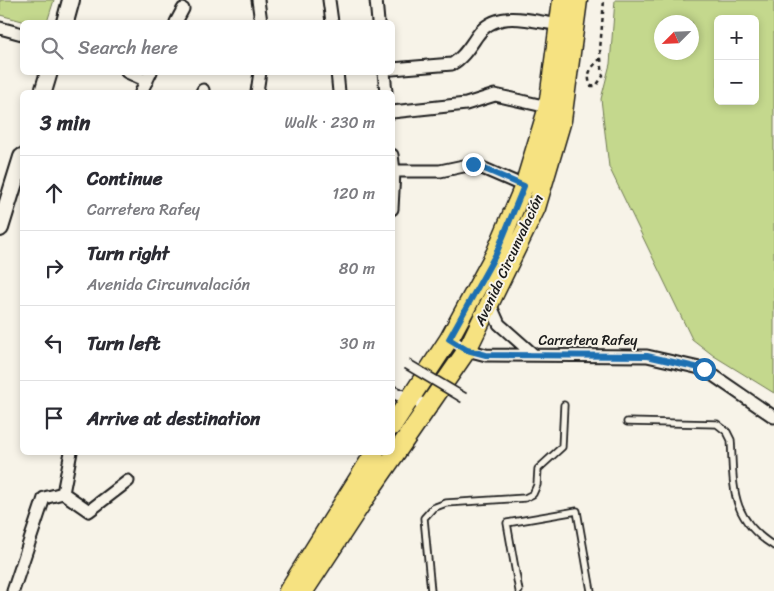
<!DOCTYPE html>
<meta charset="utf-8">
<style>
:root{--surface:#fff;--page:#f7f7f7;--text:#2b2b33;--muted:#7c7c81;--line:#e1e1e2}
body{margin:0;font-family:Sriracha,sans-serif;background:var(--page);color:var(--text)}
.controls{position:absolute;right:15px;top:15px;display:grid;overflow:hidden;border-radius:8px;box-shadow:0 2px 8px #0003}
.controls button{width:45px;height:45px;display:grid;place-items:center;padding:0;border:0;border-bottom:1px solid var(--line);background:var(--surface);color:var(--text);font:25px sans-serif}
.compass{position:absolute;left:654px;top:15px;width:45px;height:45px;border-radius:50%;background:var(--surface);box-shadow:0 2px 8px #0003;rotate:246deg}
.stop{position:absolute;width:15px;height:15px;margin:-11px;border:4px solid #1f6fb2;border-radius:50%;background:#fff}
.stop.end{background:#1f6fb2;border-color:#fff;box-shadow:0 1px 5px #0008}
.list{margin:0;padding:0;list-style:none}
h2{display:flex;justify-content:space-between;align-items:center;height:65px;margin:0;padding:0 20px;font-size:21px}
h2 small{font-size:16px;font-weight:400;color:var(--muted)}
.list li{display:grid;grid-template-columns:32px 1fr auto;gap:15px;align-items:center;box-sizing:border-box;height:75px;padding:0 20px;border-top:1px solid var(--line)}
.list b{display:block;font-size:19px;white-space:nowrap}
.list p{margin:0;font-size:16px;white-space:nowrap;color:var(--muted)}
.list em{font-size:16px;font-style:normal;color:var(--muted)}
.icon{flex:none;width:28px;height:28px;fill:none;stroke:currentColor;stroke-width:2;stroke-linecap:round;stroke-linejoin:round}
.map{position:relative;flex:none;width:774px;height:591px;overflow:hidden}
.search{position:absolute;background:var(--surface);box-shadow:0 2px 8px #0003;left:20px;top:20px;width:375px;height:55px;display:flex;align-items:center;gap:12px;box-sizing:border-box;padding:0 18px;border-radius:8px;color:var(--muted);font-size:19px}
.panel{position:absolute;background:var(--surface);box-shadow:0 2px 8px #0003;left:20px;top:90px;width:375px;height:365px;border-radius:8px}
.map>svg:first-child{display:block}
.green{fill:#c4d88d;stroke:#707a54;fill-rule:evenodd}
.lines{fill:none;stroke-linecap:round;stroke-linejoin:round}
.service-casing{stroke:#1c1c1c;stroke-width:9}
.minor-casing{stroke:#1c1c1c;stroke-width:15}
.secondary-casing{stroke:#1c1c1c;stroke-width:20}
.primary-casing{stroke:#1c1c1c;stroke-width:21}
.path{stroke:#1c1c1c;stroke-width:2.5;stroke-dasharray:4 4;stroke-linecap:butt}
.service{stroke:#f7f3e8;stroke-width:5.5}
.minor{stroke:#f7f3e8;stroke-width:11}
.secondary{stroke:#f7f3e8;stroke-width:16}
.primary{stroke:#f6e281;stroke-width:18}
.pedestrian-bridge-casing{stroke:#1c1c1c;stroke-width:12;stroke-linecap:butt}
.pedestrian-bridge{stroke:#f7f3e8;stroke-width:9}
.route{stroke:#1f6fb2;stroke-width:6}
.labels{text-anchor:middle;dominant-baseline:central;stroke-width:4;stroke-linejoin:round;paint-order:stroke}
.street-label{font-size:14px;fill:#1c1c1c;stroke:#f7f3e8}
</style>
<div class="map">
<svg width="774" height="591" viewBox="0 0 774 591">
<rect width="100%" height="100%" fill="#f7f3e8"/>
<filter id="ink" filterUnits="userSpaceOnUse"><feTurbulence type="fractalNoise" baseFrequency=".02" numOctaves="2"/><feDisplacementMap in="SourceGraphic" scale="10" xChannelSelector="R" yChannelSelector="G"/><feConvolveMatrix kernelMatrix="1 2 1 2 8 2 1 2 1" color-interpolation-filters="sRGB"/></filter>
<g filter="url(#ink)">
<path class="green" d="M 0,0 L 54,0 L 47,22 L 26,22 L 0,15 Z
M 615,0 L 774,0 L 774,393 L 714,356 L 692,339 L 609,167 L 601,99 L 610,64 ZM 718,19 L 755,19 L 755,101 L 718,101 ZM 662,22 L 692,22 L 692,52 L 662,52 Z"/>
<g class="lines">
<defs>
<path id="service" d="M 627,422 L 717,424 L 727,432 L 731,440 C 734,486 729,518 774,546
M 431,591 L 424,518 L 433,508 L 446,503 L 525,498 L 533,494 L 537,485 L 538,469 L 562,447 L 564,405
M 519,591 L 507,523 L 577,511 L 591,591"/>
<path id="minor" d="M 258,0 L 261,22
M 329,0 L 332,22
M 376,0 L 378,22
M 176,22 L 183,9
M 0,28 L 22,34
M 392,69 L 452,64 C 463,58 470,46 477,36 C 496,8 531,21 559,25
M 127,72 L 147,81
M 337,72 L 339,92
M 384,72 L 386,92
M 141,92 L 151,72
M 202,92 L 203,90
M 257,92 L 260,72
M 392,112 L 466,104 L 495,95 L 548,107
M 392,155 L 394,171 L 392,209
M 394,171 L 440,171 L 473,164 L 524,186
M 490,304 L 499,324 L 534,355
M 449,339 L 467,350 L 486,355 L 647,356 L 704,369 L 774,417
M 392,392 L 428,406
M 63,493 L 89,511 L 128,481
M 13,591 L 44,498 L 63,493 L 71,452"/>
<path id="secondary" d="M 65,22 L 71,0
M 43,92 L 49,72
M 0,228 L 22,157"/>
<path id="primary" d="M 392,426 L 449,339 L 495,254 L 524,186 L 548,107 L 562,0
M 288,591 L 375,452
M 304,591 L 371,489 L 467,350 L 536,208 L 562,120 L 578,0"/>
</defs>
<use href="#service" class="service-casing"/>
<use href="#minor" class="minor-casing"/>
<use href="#secondary" class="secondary-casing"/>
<use href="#primary" class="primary-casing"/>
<path class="path" d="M 601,58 C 592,67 585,73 591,86 L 596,86 L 603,76 L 600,50 L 604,0"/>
<use href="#service" class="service"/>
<use href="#minor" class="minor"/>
<use href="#secondary" class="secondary"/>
<use href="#primary" class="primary"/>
<defs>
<path id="pedestrian-bridge" d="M 407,364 L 464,398"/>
</defs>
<use href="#pedestrian-bridge" class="pedestrian-bridge-casing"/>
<use href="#pedestrian-bridge" class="pedestrian-bridge"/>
</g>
</g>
<g class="lines" filter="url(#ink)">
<path class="route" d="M 473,164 L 524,186 L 496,254 L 449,339 L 467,350 L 486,355 L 647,356 L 704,369"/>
</g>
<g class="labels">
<g class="street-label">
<text transform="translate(509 260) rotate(-65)">Avenida Circunvalación</text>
<text x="588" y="340">Carretera Rafey</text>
</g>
</g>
</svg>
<div class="controls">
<button>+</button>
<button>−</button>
</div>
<svg class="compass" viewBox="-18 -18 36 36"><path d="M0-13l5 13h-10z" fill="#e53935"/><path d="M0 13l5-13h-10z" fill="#7c7c81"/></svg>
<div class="stop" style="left:704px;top:369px"></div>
<div class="stop end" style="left:473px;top:164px"></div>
<div class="search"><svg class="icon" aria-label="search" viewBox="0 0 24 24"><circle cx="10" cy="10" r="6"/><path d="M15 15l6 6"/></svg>Search here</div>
<section class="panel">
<h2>3 min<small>Walk · 230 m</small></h2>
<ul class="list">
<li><svg class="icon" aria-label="ahead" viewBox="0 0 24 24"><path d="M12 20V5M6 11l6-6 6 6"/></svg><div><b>Continue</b><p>Carretera Rafey</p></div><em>120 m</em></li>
<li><svg class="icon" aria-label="right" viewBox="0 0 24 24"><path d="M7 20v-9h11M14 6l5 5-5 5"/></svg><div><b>Turn right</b><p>Avenida Circunvalación</p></div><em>80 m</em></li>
<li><svg class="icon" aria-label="left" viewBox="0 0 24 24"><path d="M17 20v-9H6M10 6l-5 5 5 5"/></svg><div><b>Turn left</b></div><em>30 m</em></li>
<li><svg class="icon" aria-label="arrive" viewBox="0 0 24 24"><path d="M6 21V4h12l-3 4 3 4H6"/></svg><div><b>Arrive at destination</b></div></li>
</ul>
</section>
</div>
